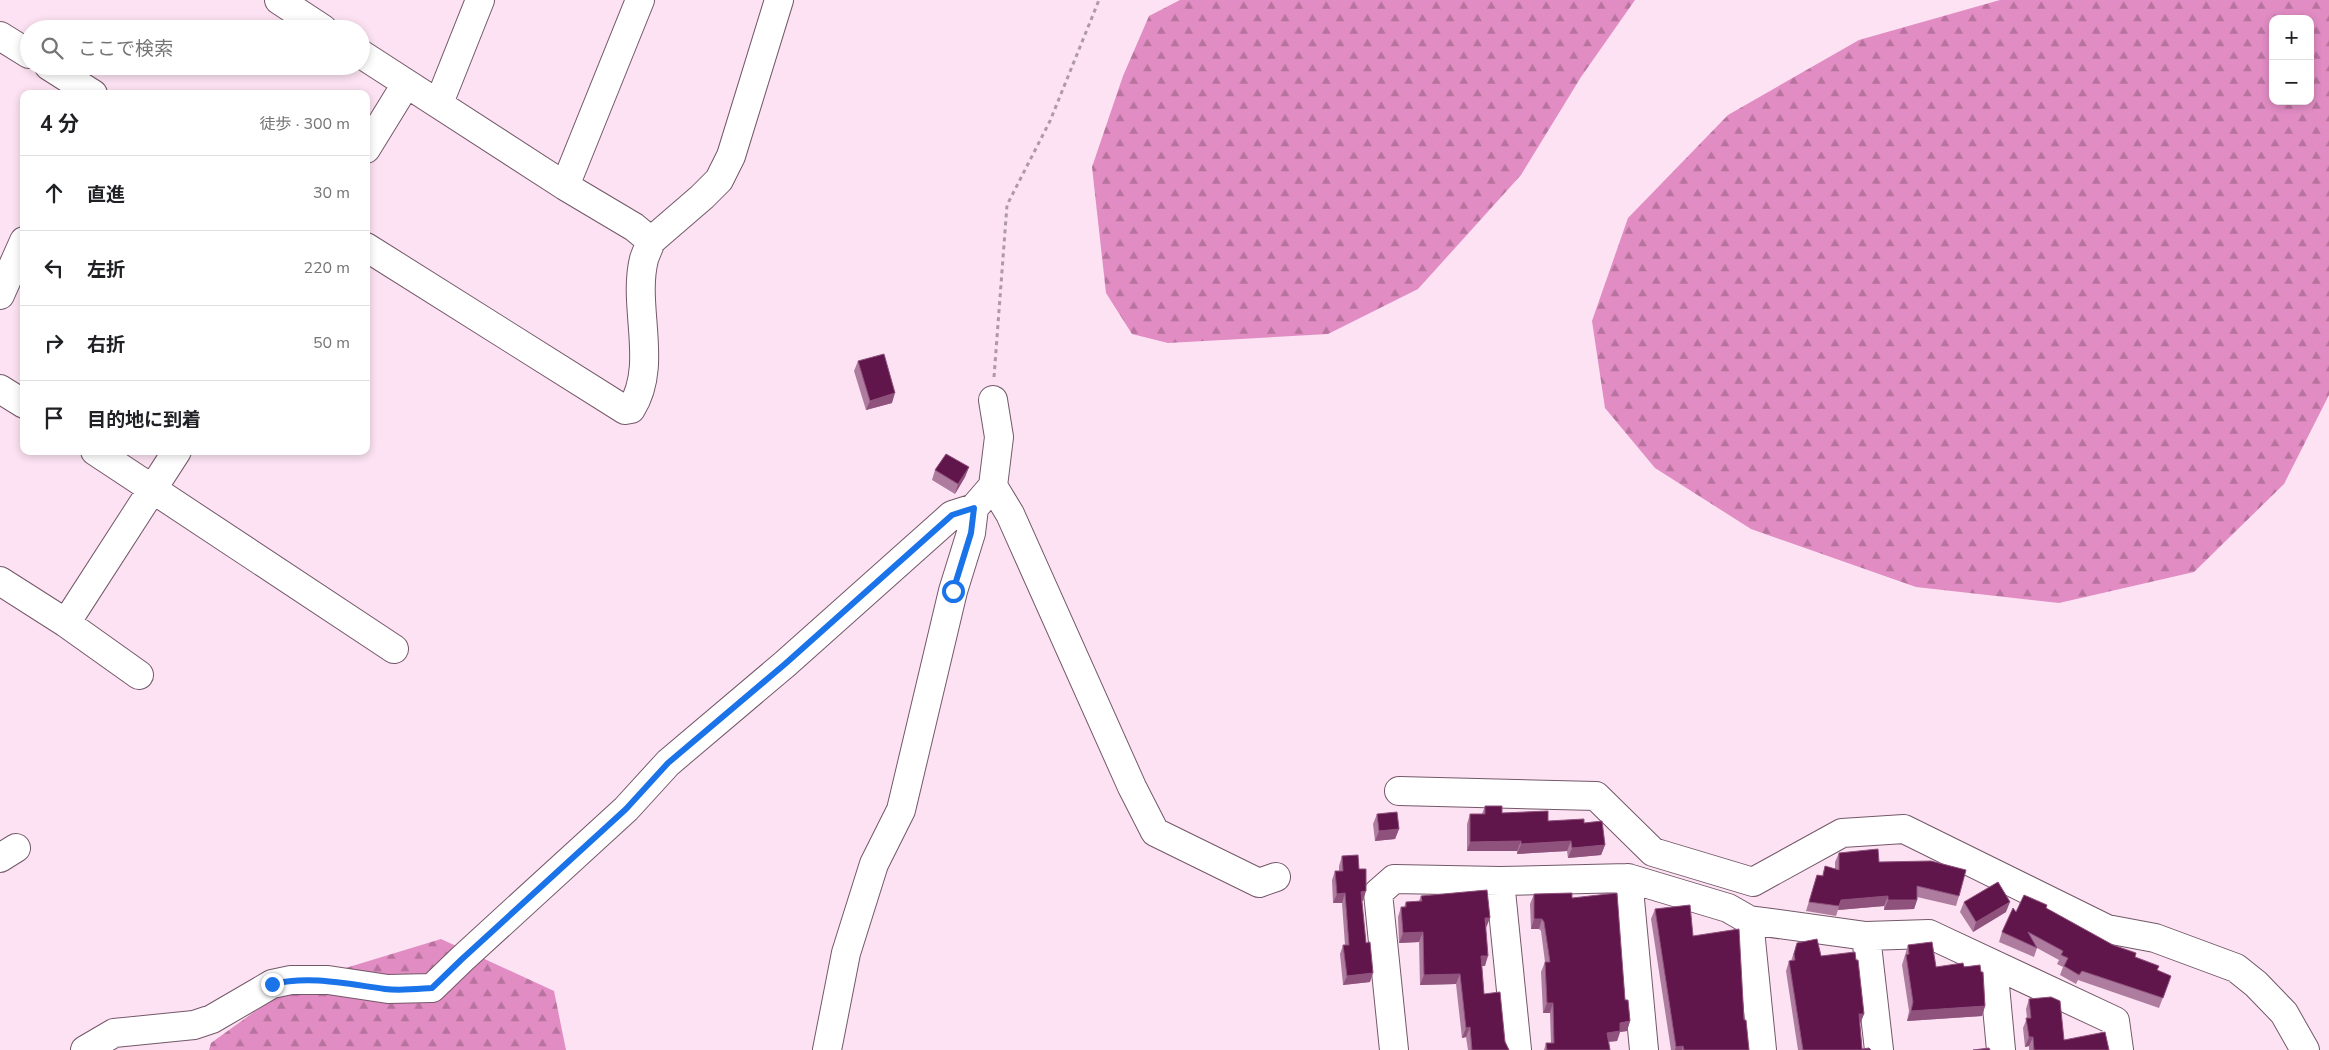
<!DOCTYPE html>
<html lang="ja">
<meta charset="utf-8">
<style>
:root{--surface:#fff;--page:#f2f2f2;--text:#202124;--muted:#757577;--line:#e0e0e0}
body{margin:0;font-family:"Nunito Sans","Noto Sans JP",sans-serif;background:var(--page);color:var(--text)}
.controls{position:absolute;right:15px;top:15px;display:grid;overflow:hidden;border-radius:10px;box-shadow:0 2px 8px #0003}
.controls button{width:45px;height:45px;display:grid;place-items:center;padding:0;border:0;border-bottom:1px solid var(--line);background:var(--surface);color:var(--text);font:25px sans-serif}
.stop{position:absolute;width:15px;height:15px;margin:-11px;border:4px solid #1a73e8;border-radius:50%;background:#fff}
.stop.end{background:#1a73e8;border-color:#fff;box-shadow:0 1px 5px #0008}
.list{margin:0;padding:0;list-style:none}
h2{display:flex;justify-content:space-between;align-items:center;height:65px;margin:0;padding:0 20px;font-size:21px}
h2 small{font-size:16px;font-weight:400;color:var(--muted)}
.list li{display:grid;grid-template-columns:32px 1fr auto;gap:15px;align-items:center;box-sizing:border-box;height:75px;padding:0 20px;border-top:1px solid var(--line)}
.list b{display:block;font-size:19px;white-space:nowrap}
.list em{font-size:16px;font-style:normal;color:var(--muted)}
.icon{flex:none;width:28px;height:28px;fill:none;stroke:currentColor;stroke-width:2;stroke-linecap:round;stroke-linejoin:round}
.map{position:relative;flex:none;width:2329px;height:1050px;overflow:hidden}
.search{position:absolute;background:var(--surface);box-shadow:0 2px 8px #0003;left:20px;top:20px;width:350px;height:55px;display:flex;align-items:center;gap:12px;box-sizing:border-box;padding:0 18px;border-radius:28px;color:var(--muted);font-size:19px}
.panel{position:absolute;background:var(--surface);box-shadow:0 2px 8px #0003;left:20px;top:90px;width:350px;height:365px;border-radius:10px}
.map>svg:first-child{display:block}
.forest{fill:url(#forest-firs);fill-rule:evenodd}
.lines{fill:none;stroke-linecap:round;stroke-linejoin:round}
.minor-casing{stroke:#735869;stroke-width:30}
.path{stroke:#ae99a6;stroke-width:3;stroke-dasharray:4 4;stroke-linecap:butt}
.minor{stroke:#fff;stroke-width:28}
.wall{fill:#ae7c9e}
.shaded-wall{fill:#8f527d}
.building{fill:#60154b;stroke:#8f527d}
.route{stroke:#1a73e8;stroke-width:6}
</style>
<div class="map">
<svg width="2329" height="1050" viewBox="0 0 2329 1050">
<defs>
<pattern id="forest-firs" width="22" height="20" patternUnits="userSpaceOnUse" patternTransform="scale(1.25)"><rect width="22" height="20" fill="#e18cc3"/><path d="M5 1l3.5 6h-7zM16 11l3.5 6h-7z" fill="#b7729e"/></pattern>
</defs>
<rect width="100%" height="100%" fill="#fce2f2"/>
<path class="forest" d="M 1180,0 L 1635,0 L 1581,77 L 1521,175 L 1418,289 L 1328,334 L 1168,343 L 1132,334 L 1106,293 L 1092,167 L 1123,76 L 1149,16 Z
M 2000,0 L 2329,0 L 2329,395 L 2284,484 L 2194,572 L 2059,603 L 1916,587 L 1751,529 L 1655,468 L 1605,408 L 1592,321 L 1628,218 L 1728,115 L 1859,40 ZM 2273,19 L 2310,19 L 2310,101 L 2273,101 Z
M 441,939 L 554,991 L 566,1050 L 209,1050 L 211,1043 L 293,984 Z"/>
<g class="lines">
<defs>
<path id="minor" d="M 279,0 L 323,29
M 0,36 L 29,54
M 361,54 L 565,186 L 634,227 L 651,241 L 702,197 L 719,180 L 731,156 L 779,0
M 49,66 L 93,94
M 439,103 L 480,0
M 366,149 L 406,84
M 565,186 L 640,0
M 366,247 L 625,410 L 631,409 C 659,365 632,307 644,259 C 646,253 649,247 651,241
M 0,295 L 24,241
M 0,389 L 24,404
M 95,451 L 394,649
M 993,486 L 1010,514 L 1132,787 L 1155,832 L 1259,883 L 1276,877
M 0,581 L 66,623 L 139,675
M 66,623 L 177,451
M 1399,791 L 1596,796 L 1653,852 L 1753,882 L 1842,833 L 1904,829 L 2107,929 L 2155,938 L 2236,968 L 2256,984 L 2284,1013 L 2305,1050
M 0,858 L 16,848
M 1628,878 L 1644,1050
M 1500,881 L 1517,1050
M 1749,920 L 1762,1050
M 1866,936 L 1879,1050
M 1993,964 L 2001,1050
M 85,1050 L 114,1033 L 194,1025 L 212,1019 L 272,984 L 291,980 L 328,980 L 388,989 L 432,988 L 462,959 L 626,809 L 668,763 L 785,664 L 952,515 L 974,508 L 993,486 L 999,437 L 993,400
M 827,1050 L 846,953 L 874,864 L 901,810 L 953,591 L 971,533 L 974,508
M 1394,1050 L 1378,893 L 1394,879 L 1500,881 L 1628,878 L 1728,908 L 1749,920 L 1866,936 L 1929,934 L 2115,1021 L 2119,1050"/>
</defs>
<use href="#minor" class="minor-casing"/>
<path class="path" d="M 994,377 L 1007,205 L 1050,121 L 1099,0"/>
<use href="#minor" class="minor"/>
</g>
<path class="wall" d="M 858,361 L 892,403 L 866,410 L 854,371 Z
M 969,467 L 965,477 L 955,494 L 932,480 L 935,470 Z
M 1485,806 L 1502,813 L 1548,821 L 1584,823 L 1605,845 L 1601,855 L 1568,858 L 1567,851 L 1517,854 L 1517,851 L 1467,851 L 1467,824 L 1470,814 L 1482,814 Z
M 1377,814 L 1399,829 L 1395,839 L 1375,841 L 1373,824 Z
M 1839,853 L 1879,862 L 1959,896 L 1956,906 L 1917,897 L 1917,900 L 1914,909 L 1884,910 L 1884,906 L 1838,910 L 1836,916 L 1806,911 L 1817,875 L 1822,876 L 1825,866 L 1835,869 L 1835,862 Z
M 1342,856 L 1363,901 L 1362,901 L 1370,982 L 1343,985 L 1340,954 L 1343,945 L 1345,945 L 1342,903 L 1333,903 L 1332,880 L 1335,871 L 1339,871 L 1339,866 Z
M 1534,894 L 1572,898 L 1625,1000 L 1630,1021 L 1627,1031 L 1620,1032 L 1617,1041 L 1609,1042 L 1610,1050 L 1544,1050 L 1546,1043 L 1551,1043 L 1550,1013 L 1543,1013 L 1541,972 L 1545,962 L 1541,931 L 1539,929 L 1531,929 L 1530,904 Z
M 1421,896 L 1486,927 L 1485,966 L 1482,966 L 1484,994 L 1509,1050 L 1468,1050 L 1466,1037 L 1462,1038 L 1456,984 L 1420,985 L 1419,942 L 1399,943 L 1398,917 L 1401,907 L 1404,907 L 1406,902 L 1419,901 Z
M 1964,902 L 2006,912 L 1973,932 L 1960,912 Z
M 2046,908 L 2157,970 L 2171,976 L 2159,1008 L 2078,980 L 2076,984 L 2060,975 L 2063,967 L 2057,964 L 2059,960 L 2037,948 L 2034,957 L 1999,942 L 2002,932 L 2016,912 Z
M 1655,909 L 1693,936 L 1744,1020 L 1749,1050 L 1671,1050 L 1651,919 Z
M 1797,943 L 1821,956 L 1864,1014 L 1860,1024 L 1862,1049 L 1871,1050 L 1798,1050 L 1786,971 L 1789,961 L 1791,961 Z
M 1908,945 L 1936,967 L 1964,967 L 1985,1006 L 1982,1016 L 1907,1021 L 1909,1011 L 1902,965 Z
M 2029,999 L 2064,1040 L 2109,1050 L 2029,1050 L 2029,1046 L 2025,1047 L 2023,1028 L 2027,1018 L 2026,1009 Z"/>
<path class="shaded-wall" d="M 895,393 L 892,403 L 866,410 L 870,401 Z
M 969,467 L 965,477 L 955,494 L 958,484 Z
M 1399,829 L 1395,839 L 1375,841 L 1379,831 Z
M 1521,841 L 1517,851 L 1467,851 L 1470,842 Z
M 1571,841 L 1567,851 L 1517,854 L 1521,844 Z
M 1605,845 L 1601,855 L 1568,858 L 1572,848 Z
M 1366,891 L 1363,901 L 1358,901 L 1361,892 Z
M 1345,893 L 1342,903 L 1333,903 L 1337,894 Z
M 1888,896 L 1884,906 L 1838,910 L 1841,900 Z
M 1888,900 L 1917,900 L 1914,909 L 1884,910 Z
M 2010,902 L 2006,912 L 1973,932 L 1976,922 Z
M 1485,918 L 1490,918 L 1486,928 Z
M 1534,919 L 1542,919 L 1539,929 L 1531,929 Z
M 1423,932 L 1419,942 L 1399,943 L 1403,933 Z
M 1481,956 L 1488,956 L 1485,966 L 1477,966 Z
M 1373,973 L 1370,982 L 1343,985 L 1347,976 Z
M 1460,974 L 1456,984 L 1420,985 L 1424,975 Z
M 1547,1003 L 1553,1003 L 1550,1013 L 1543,1013 Z
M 1985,1006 L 1982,1016 L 1907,1021 L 1911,1011 Z
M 1859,1014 L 1864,1014 L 1860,1024 L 1855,1024 Z
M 1630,1021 L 1627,1031 L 1620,1032 L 1617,1041 L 1604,1042 L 1607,1033 L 1620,1023 Z
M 1470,1027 L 1466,1037 L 1462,1038 L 1466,1028 Z
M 2029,1037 L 2033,1037 L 2029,1046 L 2025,1047 Z
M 1683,1046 L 1682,1050 L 1675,1050 L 1676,1047 Z"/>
<path class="building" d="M 884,354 L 895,393 L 870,401 L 858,361 Z
M 946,454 L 969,467 L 958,484 L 935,470 Z
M 1485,806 L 1502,806 L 1502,813 L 1548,811 L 1548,821 L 1584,819 L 1584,823 L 1602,821 L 1605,845 L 1572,848 L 1571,841 L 1521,844 L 1521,841 L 1470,842 L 1470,814 L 1485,814 Z
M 1397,812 L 1399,829 L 1379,831 L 1377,814 Z
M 1878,849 L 1879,862 L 1931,861 L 1966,870 L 1959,896 L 1917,886 L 1917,900 L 1888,900 L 1888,896 L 1841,900 L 1839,906 L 1809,902 L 1817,875 L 1823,876 L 1825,866 L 1839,870 L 1839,853 Z
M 1358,855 L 1359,869 L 1366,869 L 1366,891 L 1361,892 L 1366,943 L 1370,942 L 1373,973 L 1347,976 L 1343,945 L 1349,945 L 1345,893 L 1337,894 L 1335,871 L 1343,871 L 1342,856 Z
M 1998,882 L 2010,902 L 1976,922 L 1964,902 Z
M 1487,890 L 1490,918 L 1485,918 L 1488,956 L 1481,956 L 1484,994 L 1500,992 L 1505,1042 L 1509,1050 L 1472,1050 L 1470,1027 L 1466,1028 L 1460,974 L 1424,975 L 1423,932 L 1403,933 L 1401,907 L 1406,907 L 1406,902 L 1422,901 L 1421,896 Z
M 1572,893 L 1572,898 L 1617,893 L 1625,1000 L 1628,1000 L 1630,1021 L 1620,1023 L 1620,1031 L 1607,1033 L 1610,1050 L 1547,1050 L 1546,1043 L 1554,1043 L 1553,1003 L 1547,1003 L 1545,962 L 1550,962 L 1544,922 L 1542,919 L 1534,919 L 1534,894 Z
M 2024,895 L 2047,905 L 2046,908 L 2113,945 L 2136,953 L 2135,957 L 2159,966 L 2157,970 L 2171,976 L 2163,998 L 2082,971 L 2079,975 L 2064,966 L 2068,958 L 2061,955 L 2063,951 L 2028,932 L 2037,948 L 2002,932 L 2013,908 L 2016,912 Z
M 1690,905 L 1693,936 L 1739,929 L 1744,1020 L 1746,1020 L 1749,1050 L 1684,1050 L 1683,1046 L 1676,1047 L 1655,909 Z
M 1817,939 L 1821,956 L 1855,952 L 1856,960 L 1858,960 L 1864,1014 L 1859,1014 L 1862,1049 L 1869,1048 L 1871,1050 L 1803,1050 L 1789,961 L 1795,960 L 1794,954 L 1797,943 Z
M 1932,942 L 1936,967 L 1963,963 L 1964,967 L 1980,965 L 1981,972 L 1983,972 L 1985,1006 L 1911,1011 L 1913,1002 L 1906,955 L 1909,954 L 1908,945 Z
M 2051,997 L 2060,1001 L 2064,1040 L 2105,1032 L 2109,1050 L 2034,1050 L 2033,1037 L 2029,1037 L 2026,1018 L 2031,1018 L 2029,999 Z
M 1989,1048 L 1990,1050 L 1973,1050 Z"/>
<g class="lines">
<path class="route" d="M 272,984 C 311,975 347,984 385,989 C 400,991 417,989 432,988 L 462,959 L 626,809 L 668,763 L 785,664 L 952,515 L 974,508 L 971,533 L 953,591"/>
</g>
</svg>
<div class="controls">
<button>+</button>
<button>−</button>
</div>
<div class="stop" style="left:953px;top:591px"></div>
<div class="stop end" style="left:272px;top:984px"></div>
<div class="search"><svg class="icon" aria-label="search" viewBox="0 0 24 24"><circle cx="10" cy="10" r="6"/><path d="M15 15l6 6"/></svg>ここで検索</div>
<section class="panel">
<h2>4 分<small>徒歩 · 300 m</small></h2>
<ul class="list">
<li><svg class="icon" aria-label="ahead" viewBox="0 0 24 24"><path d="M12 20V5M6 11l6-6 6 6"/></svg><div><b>直進</b></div><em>30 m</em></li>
<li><svg class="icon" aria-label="left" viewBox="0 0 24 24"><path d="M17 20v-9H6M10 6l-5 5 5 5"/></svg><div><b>左折</b></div><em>220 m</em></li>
<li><svg class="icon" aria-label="right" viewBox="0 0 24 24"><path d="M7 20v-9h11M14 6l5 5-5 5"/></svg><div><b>右折</b></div><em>50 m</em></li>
<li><svg class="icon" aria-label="arrive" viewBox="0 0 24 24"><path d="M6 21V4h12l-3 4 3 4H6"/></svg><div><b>目的地に到着</b></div></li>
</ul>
</section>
</div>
